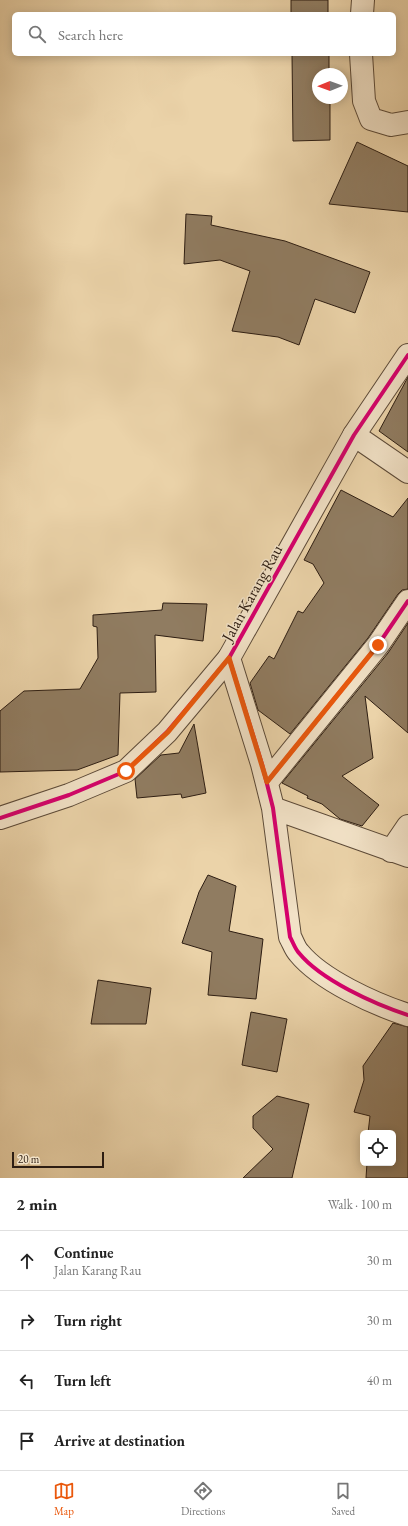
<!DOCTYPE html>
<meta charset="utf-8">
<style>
:root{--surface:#fff;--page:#f2f2f2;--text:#222;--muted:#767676;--line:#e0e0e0;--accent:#ea580c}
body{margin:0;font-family:"EB Garamond",serif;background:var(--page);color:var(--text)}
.controls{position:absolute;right:12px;bottom:12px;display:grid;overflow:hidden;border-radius:6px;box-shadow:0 2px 10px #0003}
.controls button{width:36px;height:36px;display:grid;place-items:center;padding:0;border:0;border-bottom:1px solid var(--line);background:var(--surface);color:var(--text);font:20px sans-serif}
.compass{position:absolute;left:312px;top:68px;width:36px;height:36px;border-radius:50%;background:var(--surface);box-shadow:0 2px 10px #0003;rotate:269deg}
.scale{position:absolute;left:12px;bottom:10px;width:92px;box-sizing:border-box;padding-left:4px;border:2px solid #2d1d12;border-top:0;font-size:11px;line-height:14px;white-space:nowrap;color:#2d1d12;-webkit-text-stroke:3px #f2e2c7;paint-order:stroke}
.stop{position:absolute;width:12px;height:12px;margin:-9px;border:3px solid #ea580c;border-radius:50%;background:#fff}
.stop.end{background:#ea580c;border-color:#fff;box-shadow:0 1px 4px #0008}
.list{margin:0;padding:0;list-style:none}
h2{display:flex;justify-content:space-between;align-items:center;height:52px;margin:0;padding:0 16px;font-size:17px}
h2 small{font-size:13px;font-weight:400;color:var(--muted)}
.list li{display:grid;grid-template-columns:26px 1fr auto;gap:12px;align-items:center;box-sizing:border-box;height:60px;padding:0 16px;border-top:1px solid var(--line)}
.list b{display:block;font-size:15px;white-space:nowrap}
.list p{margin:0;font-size:13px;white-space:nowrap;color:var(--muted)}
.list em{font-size:13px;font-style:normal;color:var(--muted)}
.icon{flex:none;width:22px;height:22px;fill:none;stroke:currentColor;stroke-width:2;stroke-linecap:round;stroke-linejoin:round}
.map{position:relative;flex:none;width:408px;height:1178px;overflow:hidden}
.search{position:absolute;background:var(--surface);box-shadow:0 2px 10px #0003;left:12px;right:12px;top:12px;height:44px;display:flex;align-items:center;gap:10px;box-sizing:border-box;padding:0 14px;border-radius:6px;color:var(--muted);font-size:15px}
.sheet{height:292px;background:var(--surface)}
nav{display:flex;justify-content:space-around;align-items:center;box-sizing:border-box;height:56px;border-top:1px solid var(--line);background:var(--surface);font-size:11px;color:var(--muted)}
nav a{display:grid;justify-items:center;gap:2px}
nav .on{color:var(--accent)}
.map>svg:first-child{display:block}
.building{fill:#907c61;stroke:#2d1d12}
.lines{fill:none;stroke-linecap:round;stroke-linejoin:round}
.minor-casing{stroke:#5c4a38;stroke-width:24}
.tertiary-casing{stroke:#5c4a38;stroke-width:24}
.minor{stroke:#f2e2c7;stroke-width:22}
.tertiary{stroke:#f2e2c7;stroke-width:22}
.cycleway-casing{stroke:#f2e2c7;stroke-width:6}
.cycleway{stroke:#d6006c;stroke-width:4}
.route{stroke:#ea580c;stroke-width:5}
.labels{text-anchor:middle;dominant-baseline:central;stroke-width:3;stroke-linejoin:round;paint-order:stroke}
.street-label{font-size:16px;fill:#2d1d12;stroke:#f2e2c7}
</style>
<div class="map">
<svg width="408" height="1178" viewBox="0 0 408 1178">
<rect width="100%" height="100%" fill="#ebd3a9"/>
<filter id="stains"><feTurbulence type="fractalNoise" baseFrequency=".005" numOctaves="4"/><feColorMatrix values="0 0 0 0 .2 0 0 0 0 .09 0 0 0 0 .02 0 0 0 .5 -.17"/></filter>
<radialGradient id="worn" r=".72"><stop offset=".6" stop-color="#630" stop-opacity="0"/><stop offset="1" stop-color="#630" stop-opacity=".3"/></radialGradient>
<path class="building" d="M 291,0 L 328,0 L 328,14 L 291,14 Z
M 292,54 L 329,54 L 329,74 L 318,74 L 318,98 L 330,98 L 330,140 L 293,141 Z
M 357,142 L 408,166 L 408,212 L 329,204 Z
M 186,214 L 212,216 L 211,225 L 285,241 L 370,272 L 355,313 L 315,299 L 299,345 L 278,337 L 232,331 L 250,271 L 220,260 L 184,264 Z
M 408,377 L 408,452 L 379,431 Z
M 341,490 L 393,517 L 408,498 L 408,589 L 402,590 L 398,594 L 368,638 L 290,734 L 258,710 L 250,683 L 269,656 L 274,659 L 298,611 L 303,613 L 324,583 L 313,564 L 304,560 Z
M 163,603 L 207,604 L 203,641 L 155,635 L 156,692 L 120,693 L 118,755 L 77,770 L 0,772 L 0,711 L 24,691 L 80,689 L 98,658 L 97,627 L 93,626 L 93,615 L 162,610 Z
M 408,623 L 408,733 L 365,696 L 373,758 L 342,776 L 379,805 L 362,826 L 340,819 L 322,804 L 307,798 L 308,796 L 282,783 L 388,653 Z
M 194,724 L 206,793 L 182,798 L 181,794 L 137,798 L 135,779 L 161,755 L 179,753 Z
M 208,875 L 236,886 L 229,931 L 263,939 L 256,999 L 208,995 L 212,952 L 182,943 L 199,892 Z
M 98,980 L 151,988 L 146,1024 L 91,1024 Z
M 251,1012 L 287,1019 L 277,1072 L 242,1065 Z
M 393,1023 L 408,1027 L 408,1178 L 366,1178 L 367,1163 L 393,1163 L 393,1133 L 368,1133 L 370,1116 L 354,1112 L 364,1080 L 363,1066 Z
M 277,1096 L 309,1104 L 292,1178 L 243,1178 L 273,1149 L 253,1128 L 253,1116 Z"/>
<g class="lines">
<defs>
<path id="minor" d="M 362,14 L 363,0
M 361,54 L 364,101 L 371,119 L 391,125 L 408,122
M 354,435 L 408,472
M 229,658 L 262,764 L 273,808 L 290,937 C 293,942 295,949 299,953 C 321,980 374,1004 408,1015
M 267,782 L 378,645 L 408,601
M 273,808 L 408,856
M 391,851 L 408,826"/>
<path id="tertiary" d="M 0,818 L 69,795 L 126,771 L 167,732 L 229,658 L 354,435 L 408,355"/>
</defs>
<use href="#minor" class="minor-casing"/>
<use href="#tertiary" class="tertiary-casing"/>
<use href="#minor" class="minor"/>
<use href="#tertiary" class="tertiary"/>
<defs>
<path id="cycleway" d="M 229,658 L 262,764 L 273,808 L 290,937 C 293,942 295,949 299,953 C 321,980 374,1004 408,1015
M 267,782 L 378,645 L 408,601
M 0,818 L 69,795 L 126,771 L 167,732 L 229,658 L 354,435 L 408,355"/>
</defs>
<use href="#cycleway" class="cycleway-casing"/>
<use href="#cycleway" class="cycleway"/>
</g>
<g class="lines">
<path class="route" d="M 126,771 L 168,732 L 229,658 L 267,782 L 378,645"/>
</g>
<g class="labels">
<g class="street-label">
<text transform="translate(252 593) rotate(-61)">Jalan Karang Rau</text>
</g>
</g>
<rect width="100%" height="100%" filter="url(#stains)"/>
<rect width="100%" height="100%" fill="url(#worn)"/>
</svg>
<div class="controls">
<button><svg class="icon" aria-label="locate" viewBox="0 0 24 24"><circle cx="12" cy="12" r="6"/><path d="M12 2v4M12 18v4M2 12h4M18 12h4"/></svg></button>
</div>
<svg class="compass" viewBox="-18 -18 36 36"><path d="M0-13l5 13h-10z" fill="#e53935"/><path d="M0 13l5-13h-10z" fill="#767676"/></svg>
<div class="scale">20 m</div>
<div class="stop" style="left:126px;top:771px"></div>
<div class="stop end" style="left:378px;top:645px"></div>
<div class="search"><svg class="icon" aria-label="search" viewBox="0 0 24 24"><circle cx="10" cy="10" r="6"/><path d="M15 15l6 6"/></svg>Search here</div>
</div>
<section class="sheet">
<h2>2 min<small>Walk · 100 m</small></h2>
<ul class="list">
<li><svg class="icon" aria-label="ahead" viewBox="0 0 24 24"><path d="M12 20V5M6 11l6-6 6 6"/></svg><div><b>Continue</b><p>Jalan Karang Rau</p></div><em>30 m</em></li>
<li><svg class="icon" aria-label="right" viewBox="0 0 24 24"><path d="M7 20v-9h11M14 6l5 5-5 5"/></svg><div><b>Turn right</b></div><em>30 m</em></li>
<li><svg class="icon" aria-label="left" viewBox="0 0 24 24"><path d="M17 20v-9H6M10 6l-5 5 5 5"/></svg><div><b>Turn left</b></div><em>40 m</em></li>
<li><svg class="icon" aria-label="arrive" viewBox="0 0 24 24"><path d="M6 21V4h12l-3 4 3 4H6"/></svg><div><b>Arrive at destination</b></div></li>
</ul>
</section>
<nav>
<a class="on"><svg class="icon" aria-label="map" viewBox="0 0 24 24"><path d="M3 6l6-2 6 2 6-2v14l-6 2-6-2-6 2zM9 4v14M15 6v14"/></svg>Map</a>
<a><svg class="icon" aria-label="directions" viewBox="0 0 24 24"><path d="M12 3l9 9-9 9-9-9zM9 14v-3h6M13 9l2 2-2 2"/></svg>Directions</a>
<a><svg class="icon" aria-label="saved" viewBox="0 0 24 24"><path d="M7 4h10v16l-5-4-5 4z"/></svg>Saved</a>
</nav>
